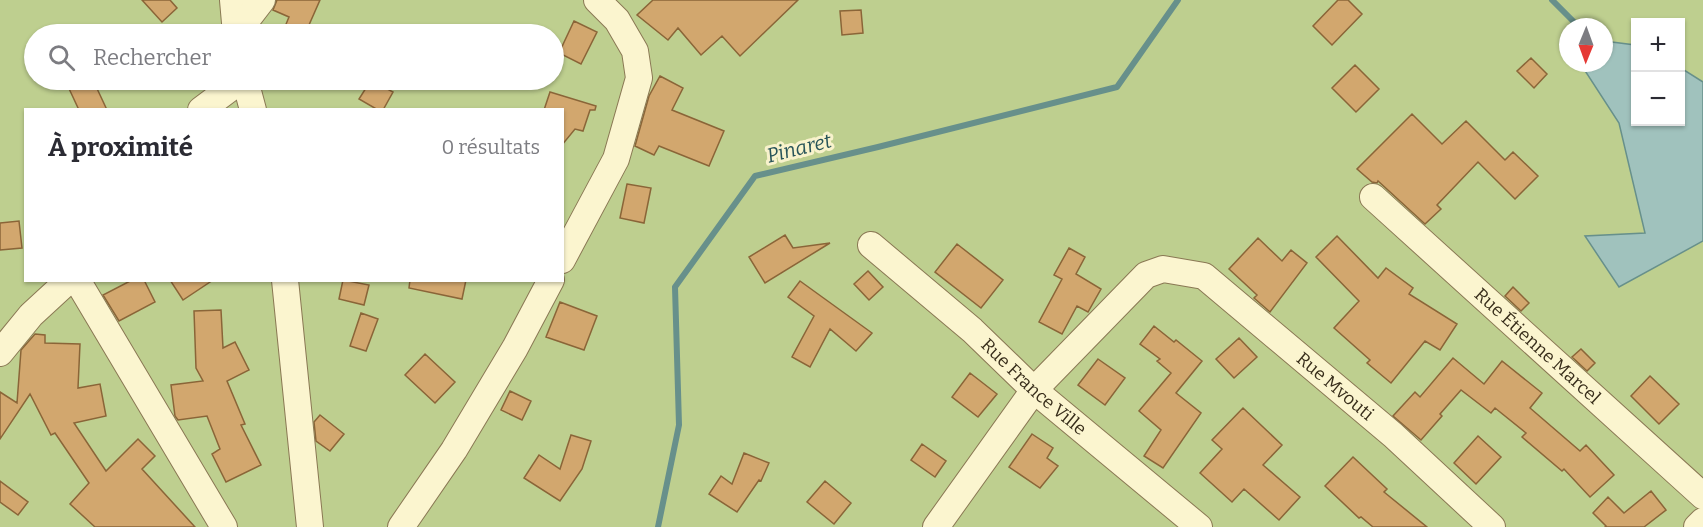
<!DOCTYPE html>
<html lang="fr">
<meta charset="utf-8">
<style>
:root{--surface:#fff;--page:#f7f7f7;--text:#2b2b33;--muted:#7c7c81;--line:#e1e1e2}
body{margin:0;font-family:Bitter,serif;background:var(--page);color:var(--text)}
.controls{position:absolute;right:18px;top:18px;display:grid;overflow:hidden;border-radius:0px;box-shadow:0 2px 4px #0004}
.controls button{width:54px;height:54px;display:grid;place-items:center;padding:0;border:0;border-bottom:2px solid var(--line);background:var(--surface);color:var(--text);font:30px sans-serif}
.compass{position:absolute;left:1559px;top:18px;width:54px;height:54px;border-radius:50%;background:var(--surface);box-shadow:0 2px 4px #0004;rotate:181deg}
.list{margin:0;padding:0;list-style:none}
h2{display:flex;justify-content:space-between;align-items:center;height:78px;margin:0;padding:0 24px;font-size:26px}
h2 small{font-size:20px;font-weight:400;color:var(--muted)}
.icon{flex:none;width:33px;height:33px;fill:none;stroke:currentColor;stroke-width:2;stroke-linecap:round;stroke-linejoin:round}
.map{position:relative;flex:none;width:1703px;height:527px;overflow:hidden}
.search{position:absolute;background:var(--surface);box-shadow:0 2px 4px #0004;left:24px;top:24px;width:540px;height:66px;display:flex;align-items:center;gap:15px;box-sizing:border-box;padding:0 21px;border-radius:33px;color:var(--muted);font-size:22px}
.panel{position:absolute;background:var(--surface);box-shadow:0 2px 4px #0004;left:24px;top:108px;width:540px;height:174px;border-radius:0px}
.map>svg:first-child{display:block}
.green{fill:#becf8f;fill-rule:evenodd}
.water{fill:#a0c2bd;stroke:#67908b;stroke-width:1.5}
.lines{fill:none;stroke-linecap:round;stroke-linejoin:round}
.stream{stroke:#67908b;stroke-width:6}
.building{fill:#d2a76e;stroke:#8a6538;stroke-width:1.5}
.minor-casing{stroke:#8a7854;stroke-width:28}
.minor{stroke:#fbf5cf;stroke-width:26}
.labels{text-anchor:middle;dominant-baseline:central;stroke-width:6;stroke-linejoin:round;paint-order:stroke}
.street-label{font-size:18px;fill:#372d1a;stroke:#f8f2cc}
.water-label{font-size:20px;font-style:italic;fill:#285459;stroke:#f8f2cc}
</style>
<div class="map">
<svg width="1703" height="527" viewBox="0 0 1703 527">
<rect width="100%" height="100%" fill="#f1e9bc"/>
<path class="green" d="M 0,0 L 1703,0 L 1703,527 L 0,527 ZM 1636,22 L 1680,22 L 1680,122 L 1636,122 ZM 1568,27 L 1604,27 L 1604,63 L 1568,63 ZM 34,34 L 554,34 L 554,80 L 34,80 ZM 26,110 L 562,110 L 562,280 L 26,280 Z"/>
<path class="water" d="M 1604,41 L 1635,45 L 1636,122 L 1680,122 L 1681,68 L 1703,82 L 1703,241 L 1619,287 L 1585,236 L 1645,233 L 1619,123 L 1580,63 L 1604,63 Z"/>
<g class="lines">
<path class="stream" d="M 1552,0 L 1579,27
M 658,527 L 679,425 L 675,287 L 755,176 L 878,147 L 1117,87 L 1178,0"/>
</g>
<path class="building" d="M 142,0 L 170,0 L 177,8 L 162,22 Z
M 277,0 L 320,0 L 305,34 L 282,34 L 289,17 L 273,10 Z
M 653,0 L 798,0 L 740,56 L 722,36 L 701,55 L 678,28 L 668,40 L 637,15 Z
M 1338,0 L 1348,0 L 1362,14 L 1332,45 L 1313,26 Z
M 861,10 L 863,33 L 842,35 L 840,11 Z
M 574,21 L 597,32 L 581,64 L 559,53 Z
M 1531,58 L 1547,74 L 1534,88 L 1517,71 Z
M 1355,65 L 1379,89 L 1356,112 L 1332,88 Z
M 660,76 L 683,88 L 672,110 L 724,131 L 709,166 L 659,146 L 654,155 L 635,146 L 649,96 Z
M 65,80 L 93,80 L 107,110 L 79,110 Z
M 371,80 L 393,92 L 383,110 L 378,110 L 359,99 Z
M 550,92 L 596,106 L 595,110 L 590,110 L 583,131 L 575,129 L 562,145 L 562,110 L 544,110 Z
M 1412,114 L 1442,144 L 1466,121 L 1505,160 L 1513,152 L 1538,176 L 1515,199 L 1478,162 L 1437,205 L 1441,209 L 1425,224 L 1378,181 L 1377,183 L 1372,182 L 1357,169 Z
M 627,184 L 651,188 L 644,223 L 620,218 Z
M 19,221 L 22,248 L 0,250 L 0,223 Z
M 785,235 L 793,248 L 830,243 L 765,283 L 749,257 Z
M 1337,236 L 1378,278 L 1386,268 L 1413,288 L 1409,294 L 1457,324 L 1440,350 L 1425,341 L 1391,383 L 1367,363 L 1370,360 L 1334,328 L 1359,301 L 1316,257 Z
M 1258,238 L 1282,261 L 1291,250 L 1307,263 L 1270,312 L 1254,298 L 1257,295 L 1229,269 Z
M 957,244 L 1003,280 L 981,308 L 935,272 Z
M 1069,248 L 1085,257 L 1076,274 L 1101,289 L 1088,312 L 1077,306 L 1062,334 L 1039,322 L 1062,279 L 1054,275 Z
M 868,271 L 883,287 L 869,300 L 854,284 Z
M 132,280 L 144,280 L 155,302 L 119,321 L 103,295 Z
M 170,280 L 213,280 L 183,300 Z
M 343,280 L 369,285 L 364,305 L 339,299 Z
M 410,280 L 466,280 L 462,299 L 409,288 Z
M 800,281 L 872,333 L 856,351 L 830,329 L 810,367 L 792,357 L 814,316 L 788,297 Z
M 1513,287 L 1529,303 L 1521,311 L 1505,296 Z
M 560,302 L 597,316 L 584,350 L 546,337 Z
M 221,310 L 223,348 L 235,342 L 249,370 L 227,381 L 245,424 L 241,425 L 261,465 L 226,482 L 212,454 L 220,449 L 207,416 L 178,420 L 175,416 L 171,385 L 203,381 L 196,368 L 194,311 Z
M 361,313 L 378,319 L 366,351 L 350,346 Z
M 1154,326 L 1174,342 L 1176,340 L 1202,361 L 1176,393 L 1201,413 L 1163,468 L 1144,456 L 1161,430 L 1139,411 L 1171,373 L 1157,361 L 1160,359 L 1140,344 Z
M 35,334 L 45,335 L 45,343 L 80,344 L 78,388 L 100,384 L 106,416 L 74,423 L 106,471 L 138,439 L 155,456 L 142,469 L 195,527 L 95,527 L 70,504 L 89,483 L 55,433 L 51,435 L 30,394 L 0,439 L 0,392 L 17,403 L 21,350 Z
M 1239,338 L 1257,357 L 1234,378 L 1216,359 Z
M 1581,349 L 1595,363 L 1587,371 L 1572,357 Z
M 425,354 L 455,382 L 435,403 L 405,375 Z
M 1453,358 L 1484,384 L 1502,361 L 1542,393 L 1530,408 L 1580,451 L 1586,445 L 1614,475 L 1590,497 L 1564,469 L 1562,471 L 1522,437 L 1526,433 L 1495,408 L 1491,413 L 1461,390 L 1440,414 L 1442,416 L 1421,440 L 1393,416 L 1415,392 L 1420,397 Z
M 1098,359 L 1125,378 L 1105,405 L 1078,385 Z
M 970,373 L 997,394 L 978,417 L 952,397 Z
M 1650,376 L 1679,404 L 1659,424 L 1631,396 Z
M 510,391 L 531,401 L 522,420 L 501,410 Z
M 1243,408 L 1282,445 L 1263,465 L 1300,497 L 1279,520 L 1244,489 L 1232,502 L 1200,473 L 1222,449 L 1212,440 Z
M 320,415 L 344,434 L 330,451 L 316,441 L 314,422 Z
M 1032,434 L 1053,448 L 1047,458 L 1058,466 L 1040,488 L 1009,467 Z
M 571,435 L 591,441 L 582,469 L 560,501 L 524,478 L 539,455 L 560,469 Z
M 1478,436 L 1501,457 L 1476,484 L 1454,463 Z
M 922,444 L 946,461 L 935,477 L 911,460 Z
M 744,453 L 769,463 L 761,481 L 759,480 L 737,512 L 709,494 L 721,476 L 732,484 Z
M 1353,457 L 1387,489 L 1384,492 L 1427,527 L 1373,527 L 1361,517 L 1359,518 L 1325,486 Z
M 0,481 L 28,502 L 18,515 L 0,502 Z
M 825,481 L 851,503 L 834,524 L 807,502 Z
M 1651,491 L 1666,510 L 1644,527 L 1605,527 L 1606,526 L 1593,513 L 1608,497 L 1624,513 Z"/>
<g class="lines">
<defs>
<g id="minor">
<path d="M 233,0 L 236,34"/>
<path d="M 236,34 L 262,0"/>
<path d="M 245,80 L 253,110"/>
<path d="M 201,110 L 241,80"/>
<path id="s1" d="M 1373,197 L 1703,496"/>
<path id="s2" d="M 871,245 L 972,330 L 1034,390 L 1199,527"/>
<path d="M 562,260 L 616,159 L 639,78 L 635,51 L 617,20 L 597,0"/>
<path d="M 77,280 L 224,527"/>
<path d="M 285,280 L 310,527"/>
<path d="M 0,353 L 31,315 L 69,280"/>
<path d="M 401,527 L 454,450 L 515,348 L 551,280"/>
<path id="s3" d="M 936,527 L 1034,390 L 1146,275 L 1163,269 L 1204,276 L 1393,435 L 1492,527"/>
<path d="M 1697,527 L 1703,521"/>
</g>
</defs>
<use href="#minor" class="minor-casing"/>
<use href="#minor" class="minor"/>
</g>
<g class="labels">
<g class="street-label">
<text stroke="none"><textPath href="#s1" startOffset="222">Rue Étienne Marcel</textPath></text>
<text stroke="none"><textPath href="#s3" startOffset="560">Rue Mvouti</textPath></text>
<text stroke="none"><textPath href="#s2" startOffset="216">Rue France Ville</textPath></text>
</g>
<g class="water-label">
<text transform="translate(799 148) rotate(-14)">Pinaret</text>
</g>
</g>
</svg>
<div class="controls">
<button>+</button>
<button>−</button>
</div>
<svg class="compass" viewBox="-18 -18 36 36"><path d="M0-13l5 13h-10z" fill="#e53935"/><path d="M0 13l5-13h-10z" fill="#7c7c81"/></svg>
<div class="search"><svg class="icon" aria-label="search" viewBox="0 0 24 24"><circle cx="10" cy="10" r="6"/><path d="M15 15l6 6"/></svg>Rechercher</div>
<section class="panel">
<h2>À proximité<small>0 résultats</small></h2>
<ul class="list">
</ul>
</section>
</div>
